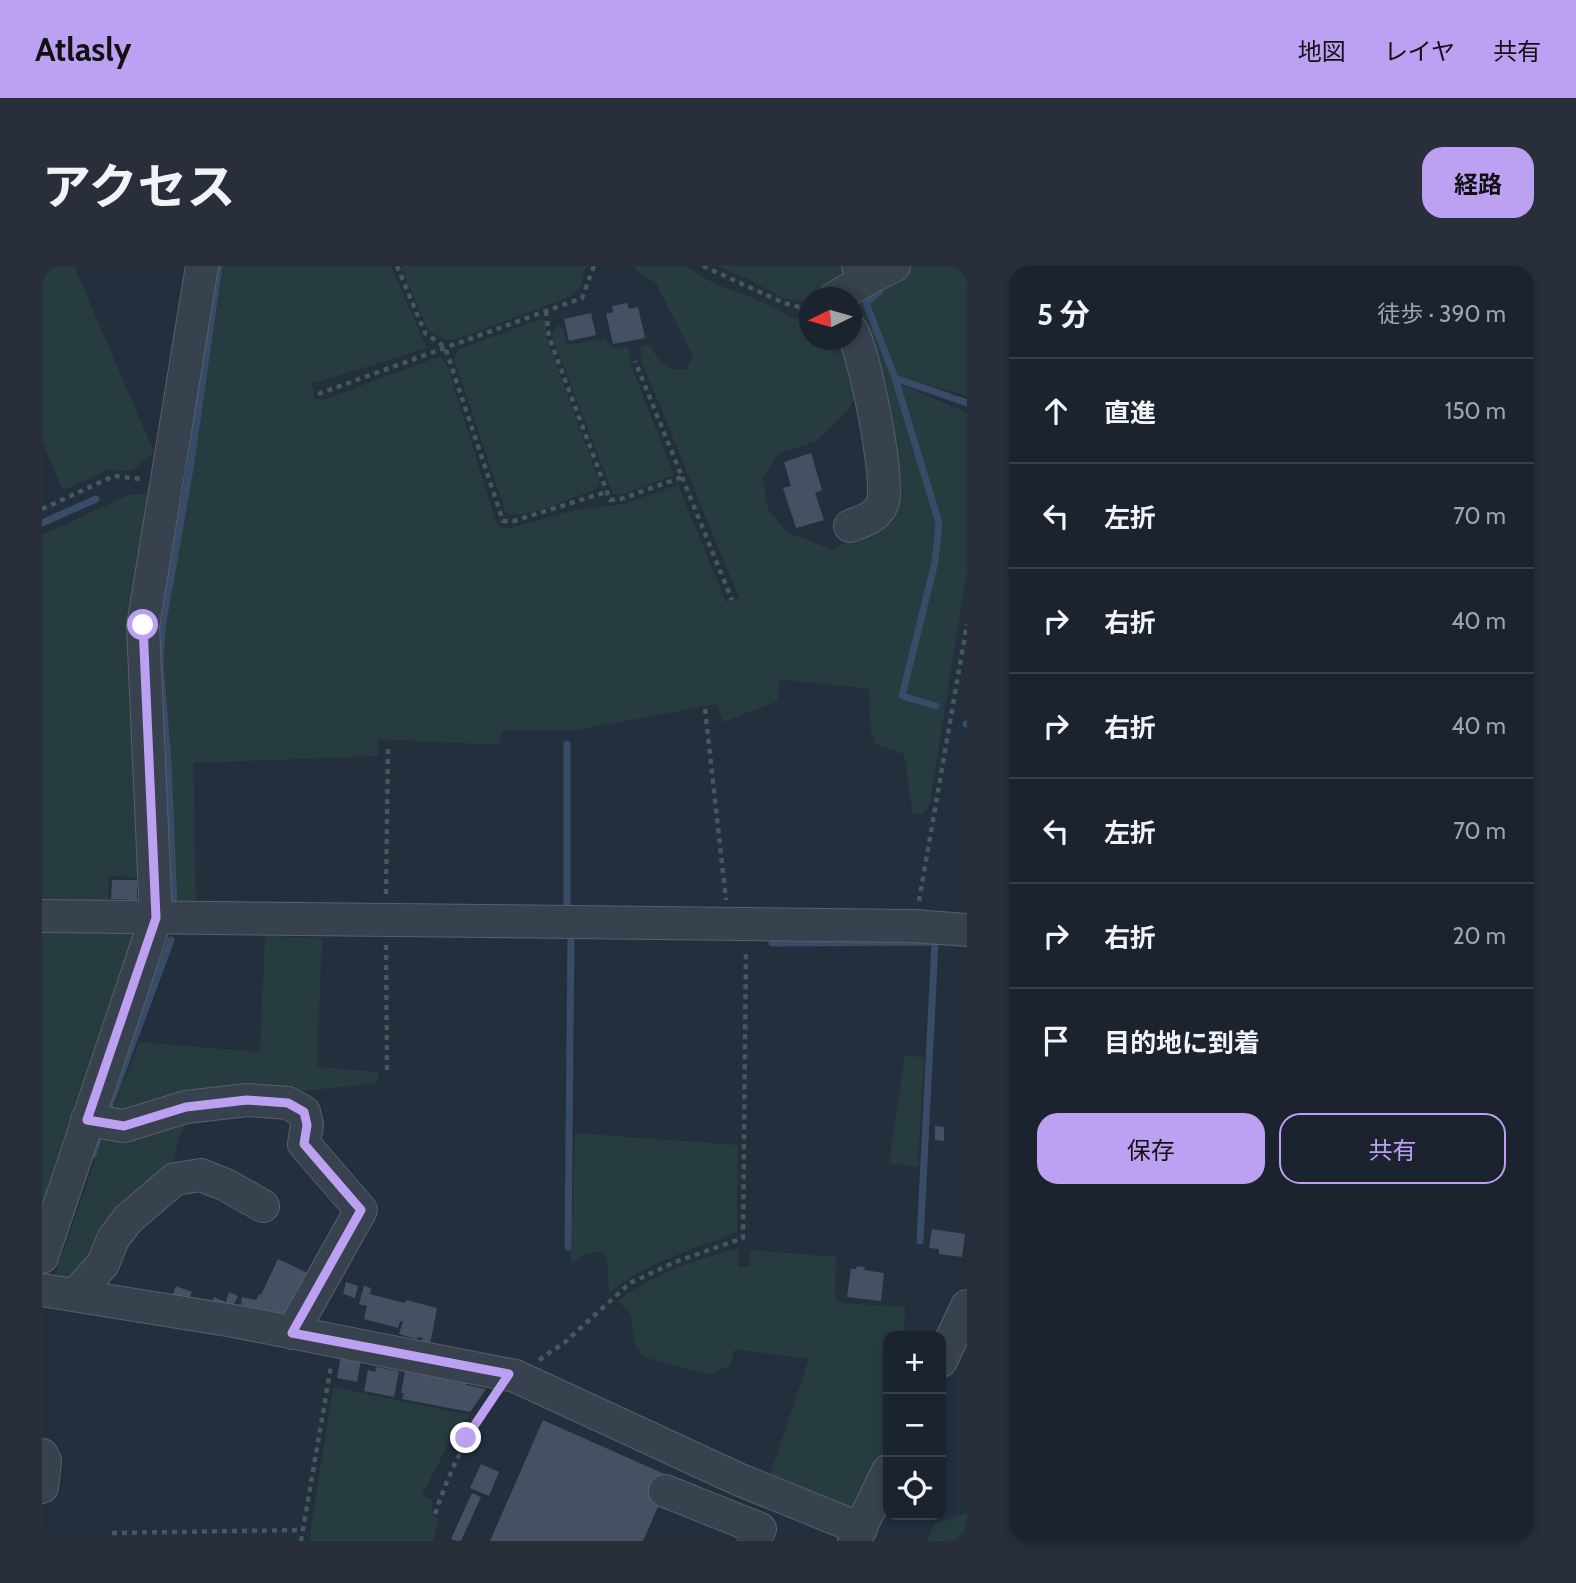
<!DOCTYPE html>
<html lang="ja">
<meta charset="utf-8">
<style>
:root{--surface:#1b232e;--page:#282f3a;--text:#f1f3f6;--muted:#a0a4aa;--line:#39404a;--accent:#bca0f2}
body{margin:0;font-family:Cabin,"Noto Sans JP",sans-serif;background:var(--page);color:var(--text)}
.controls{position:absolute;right:21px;bottom:21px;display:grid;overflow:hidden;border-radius:14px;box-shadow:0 4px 10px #0003}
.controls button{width:63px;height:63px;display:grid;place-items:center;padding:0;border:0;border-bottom:2px solid var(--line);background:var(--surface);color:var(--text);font:35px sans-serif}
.compass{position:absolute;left:757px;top:21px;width:63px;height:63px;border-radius:50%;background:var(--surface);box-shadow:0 4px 10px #0003;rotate:265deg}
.stop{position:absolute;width:21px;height:21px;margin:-16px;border:5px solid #bca0f2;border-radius:50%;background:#fff}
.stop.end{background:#bca0f2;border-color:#fff;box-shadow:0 2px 7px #0008}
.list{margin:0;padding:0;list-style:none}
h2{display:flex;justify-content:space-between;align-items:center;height:91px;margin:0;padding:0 28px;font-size:30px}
h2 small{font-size:23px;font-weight:400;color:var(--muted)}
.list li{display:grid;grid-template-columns:46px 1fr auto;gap:21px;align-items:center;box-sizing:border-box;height:105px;padding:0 28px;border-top:2px solid var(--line)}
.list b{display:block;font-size:26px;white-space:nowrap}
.list em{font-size:23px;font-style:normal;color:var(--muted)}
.actions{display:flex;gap:14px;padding:21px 28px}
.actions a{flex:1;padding:16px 0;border:2px solid var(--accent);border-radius:21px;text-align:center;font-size:24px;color:var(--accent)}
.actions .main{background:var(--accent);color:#111}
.icon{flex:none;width:38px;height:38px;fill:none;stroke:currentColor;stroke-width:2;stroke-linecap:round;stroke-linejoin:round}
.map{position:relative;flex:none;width:925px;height:1275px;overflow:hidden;border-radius:21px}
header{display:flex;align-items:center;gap:42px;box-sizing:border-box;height:98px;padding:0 35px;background:var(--accent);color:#111}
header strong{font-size:33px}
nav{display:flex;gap:38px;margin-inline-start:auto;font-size:24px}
.intro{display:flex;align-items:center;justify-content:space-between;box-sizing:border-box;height:168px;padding:0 42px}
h1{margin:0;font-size:49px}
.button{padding:18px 32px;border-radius:21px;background:var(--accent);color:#111;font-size:24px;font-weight:700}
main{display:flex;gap:42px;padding:0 42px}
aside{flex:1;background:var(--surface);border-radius:21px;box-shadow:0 4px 10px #0003}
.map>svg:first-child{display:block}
.green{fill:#263c3f}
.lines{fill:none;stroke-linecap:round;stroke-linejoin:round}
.stream{stroke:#394c67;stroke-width:7}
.building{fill:#455162}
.minor-casing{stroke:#565f6c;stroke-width:34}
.path{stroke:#44595c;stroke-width:4.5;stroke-dasharray:5 5;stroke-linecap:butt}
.minor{stroke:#38414e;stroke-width:32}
.route{stroke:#bca0f2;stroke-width:9}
</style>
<header>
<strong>Atlasly</strong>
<nav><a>地図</a><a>レイヤ</a><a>共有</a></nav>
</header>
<div class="intro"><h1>アクセス</h1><a class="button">経路</a></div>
<main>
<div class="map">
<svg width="925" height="1275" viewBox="0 0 925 1275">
<rect width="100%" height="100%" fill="#242f3e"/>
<path class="green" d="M 0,0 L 32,0 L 112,186 L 90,205 L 66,204 L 21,224 L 0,175 Z
M 181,0 L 349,0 L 385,82 L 269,118 L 273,132 L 282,134 L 398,90 L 406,102 L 456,261 L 465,263 L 533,244 L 581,238 L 636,219 L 684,336 L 697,332 L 599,94 L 598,80 L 606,78 L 615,91 L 628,103 L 645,103 L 651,90 L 614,17 L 594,5 L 593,0 L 644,0 L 671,17 L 721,36 L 753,53 L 767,52 L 768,74 L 807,74 L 817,123 L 807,143 L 774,175 L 736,188 L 721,213 L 726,244 L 745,266 L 790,284 L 835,261 L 821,62 L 810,35 L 837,24 L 821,36 L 850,114 L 925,147 L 925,304 L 888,537 L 881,548 L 871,549 L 862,488 L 833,478 L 829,466 L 827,423 L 737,413 L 736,435 L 681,456 L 675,438 L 534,464 L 461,464 L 457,479 L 336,473 L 336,490 L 151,497 L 154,641 L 136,641 L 121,398 L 122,362 L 151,203 Z
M 359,0 L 544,0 L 538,22 L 530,30 L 415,73 L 405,74 L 386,65 Z
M 675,0 L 805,0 L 812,12 L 774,31 L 756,35 L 741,32 L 708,14 Z
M 864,0 L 925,0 L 925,130 L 855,110 L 827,38 L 842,26 L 839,15 Z
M 499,53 L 503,54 L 505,73 L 558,218 L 550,225 C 531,231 480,255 464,247 L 413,96 L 413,89 L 417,83 Z
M 516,59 L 521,63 L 524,76 L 527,79 L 563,72 L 571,82 L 586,81 L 589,90 L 588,97 L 631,206 L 630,210 L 579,229 L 571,228 L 511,73 L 510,67 Z
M 107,228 L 104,612 L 67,610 L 66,642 L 0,641 L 0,269 L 87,229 Z
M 0,656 L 97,664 L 0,945 Z
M 223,670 L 280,672 L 275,801 L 336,806 L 335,817 L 70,846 L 97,776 L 218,786 Z
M 863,790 L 882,791 L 876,901 L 847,897 Z
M 151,845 L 137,871 L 130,904 L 52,992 L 29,1014 L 11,1014 L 61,872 Z
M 533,867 L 696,879 L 695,966 C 652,983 604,997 567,1026 L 565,992 L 558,986 L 544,987 L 529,999 Z
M 697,982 L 696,1001 L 708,1000 L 708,984 L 794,991 L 793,1031 L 798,1037 L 863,1041 L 862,1070 L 846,1070 L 846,1179 L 813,1250 L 724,1220 L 767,1093 L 693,1083 L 688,1100 L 666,1109 L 602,1091 L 592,1077 L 589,1049 L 576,1035 C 610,1007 655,994 697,982 Z
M 291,1121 L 428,1149 L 412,1167 L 380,1229 L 390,1234 L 390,1249 L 397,1253 L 391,1275 L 267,1275 Z
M 925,1247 L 925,1275 L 885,1275 L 892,1258 Z"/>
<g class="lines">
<path class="stream" d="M 838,25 L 824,37 L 853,112 L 897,257 L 893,296 L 860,430 L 894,440
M 853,112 L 925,137
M 0,257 L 54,233
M 924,458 L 925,458
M 132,639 L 126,496 L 118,398 L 120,362 L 148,203 L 177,0
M 525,645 L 525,478
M 525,668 L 529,668 L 526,981
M 730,677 L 895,676
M 66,844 L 129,674
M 51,889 L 56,874
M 878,975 L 893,677"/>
</g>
<path class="building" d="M 585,37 L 587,43 L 596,41 L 603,72 L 571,78 L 564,48 L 571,46 L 570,40 Z
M 549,47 L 554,69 L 527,75 L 522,53 Z
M 769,187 L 780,224 L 773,227 L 782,254 L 754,262 L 741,222 L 749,220 L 742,196 Z
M 70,614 L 95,614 L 95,634 L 69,633 Z
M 893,860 L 902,861 L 902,875 L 893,874 Z
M 890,963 L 923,968 L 920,991 L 897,988 L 897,983 L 887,982 Z
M 236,993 L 266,1007 L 257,1027 L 254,1025 L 251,1031 L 256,1034 L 250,1048 L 244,1045 L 241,1050 L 198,1046 L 200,1031 L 214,1034 L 217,1028 L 219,1029 Z
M 815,1000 L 823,1001 L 822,1004 L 842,1007 L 839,1035 L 805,1031 L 809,1003 L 814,1003 Z
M 304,1016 L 316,1020 L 313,1032 L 301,1028 Z
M 134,1020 L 150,1026 L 147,1034 L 131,1028 Z
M 322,1020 L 329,1022 L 328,1028 L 363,1037 L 364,1034 L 395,1042 L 387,1084 L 378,1082 L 381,1072 L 376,1071 L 375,1073 L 357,1068 L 361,1056 L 358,1055 L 356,1062 L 322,1053 L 325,1040 L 317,1038 Z
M 187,1026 L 196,1030 L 188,1046 L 169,1038 L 172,1031 L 184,1036 Z
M 299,1089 L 319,1093 L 315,1116 L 295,1112 Z
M 334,1101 L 357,1105 L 352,1131 L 322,1125 L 326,1104 L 333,1106 Z
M 367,1103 L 425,1114 L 424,1119 L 444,1123 L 428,1146 L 360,1133 L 362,1127 L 359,1127 L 363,1106 L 366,1106 Z
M 501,1154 L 629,1211 L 601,1275 L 448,1275 Z
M 439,1198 L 457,1206 L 447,1230 L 428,1222 Z
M 430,1227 L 439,1231 L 419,1275 L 414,1275 L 409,1273 Z"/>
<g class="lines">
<defs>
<path id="minor" d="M 816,0 L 829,11 L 852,0
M 792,32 L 829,11
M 808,260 C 821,255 837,251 841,235 C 847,209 823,89 810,65
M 0,650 L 872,660 L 925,664
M 45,854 L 82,860 L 144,841 L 205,834 L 246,837 L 262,846 L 265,859 L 262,878 L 319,944 L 250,1067
M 0,991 L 114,652 L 101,360 L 160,0
M 0,1024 L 192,1055 L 473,1110 L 696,1213 L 819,1263
M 33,1029 L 61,998 L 71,973 L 86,953 L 133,913 L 159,909 L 184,919 L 221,940
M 899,1095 L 925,1040
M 0,1189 L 3,1195 L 0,1221
M 623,1225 L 718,1263 L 712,1275
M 812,1275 L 846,1205"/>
</defs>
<use href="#minor" class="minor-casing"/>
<path class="path" d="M 355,0 L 383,67 L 403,81 L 461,255 L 472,255 L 564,226
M 661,0 L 742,37 L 757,41 L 768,39
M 504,45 L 507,71 L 568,234 L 579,233 L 640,211 L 593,95
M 276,128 L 540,32 L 552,0
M 640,211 L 690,334
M 0,243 L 72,210 L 100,213
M 663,443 L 684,634
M 344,628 L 346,482
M 877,635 L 925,358
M 344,679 L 345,806
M 497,1094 L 522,1077 L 588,1017 L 633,996 L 701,972 L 704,683
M 393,1248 C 408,1203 425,1170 452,1131
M 70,1267 L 260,1264
M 259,1275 L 289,1100"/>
<use href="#minor" class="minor"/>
</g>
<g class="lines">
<path class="route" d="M 101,359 L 114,652 L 45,854 L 82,860 L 144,841 L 205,834 L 246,837 L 262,846 L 265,859 L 262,878 L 319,944 L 250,1067 L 467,1108 L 424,1172"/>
</g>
</svg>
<div class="controls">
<button>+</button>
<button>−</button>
<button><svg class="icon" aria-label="locate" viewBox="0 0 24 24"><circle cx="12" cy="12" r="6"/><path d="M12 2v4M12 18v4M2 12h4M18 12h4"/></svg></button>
</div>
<svg class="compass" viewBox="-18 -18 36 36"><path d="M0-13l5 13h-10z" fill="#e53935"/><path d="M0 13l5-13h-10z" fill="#a0a4aa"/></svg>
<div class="stop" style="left:101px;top:359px"></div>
<div class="stop end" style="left:424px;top:1172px"></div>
</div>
<aside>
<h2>5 分<small>徒歩 · 390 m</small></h2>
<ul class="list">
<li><svg class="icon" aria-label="ahead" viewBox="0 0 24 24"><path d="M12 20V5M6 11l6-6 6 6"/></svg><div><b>直進</b></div><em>150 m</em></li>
<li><svg class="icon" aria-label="left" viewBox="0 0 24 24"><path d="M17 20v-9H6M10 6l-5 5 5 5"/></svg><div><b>左折</b></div><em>70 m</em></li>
<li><svg class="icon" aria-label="right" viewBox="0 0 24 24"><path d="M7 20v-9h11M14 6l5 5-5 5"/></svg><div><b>右折</b></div><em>40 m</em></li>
<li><svg class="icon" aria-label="right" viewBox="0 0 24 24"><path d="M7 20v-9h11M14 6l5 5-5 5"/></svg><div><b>右折</b></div><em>40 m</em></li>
<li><svg class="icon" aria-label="left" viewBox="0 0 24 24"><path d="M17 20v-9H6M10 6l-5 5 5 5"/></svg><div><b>左折</b></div><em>70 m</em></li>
<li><svg class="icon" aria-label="right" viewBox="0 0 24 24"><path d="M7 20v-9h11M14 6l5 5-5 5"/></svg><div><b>右折</b></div><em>20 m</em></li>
<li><svg class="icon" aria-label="arrive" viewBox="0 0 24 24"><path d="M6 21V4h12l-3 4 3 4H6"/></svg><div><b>目的地に到着</b></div></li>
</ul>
<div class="actions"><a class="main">保存</a><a>共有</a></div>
</aside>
</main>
